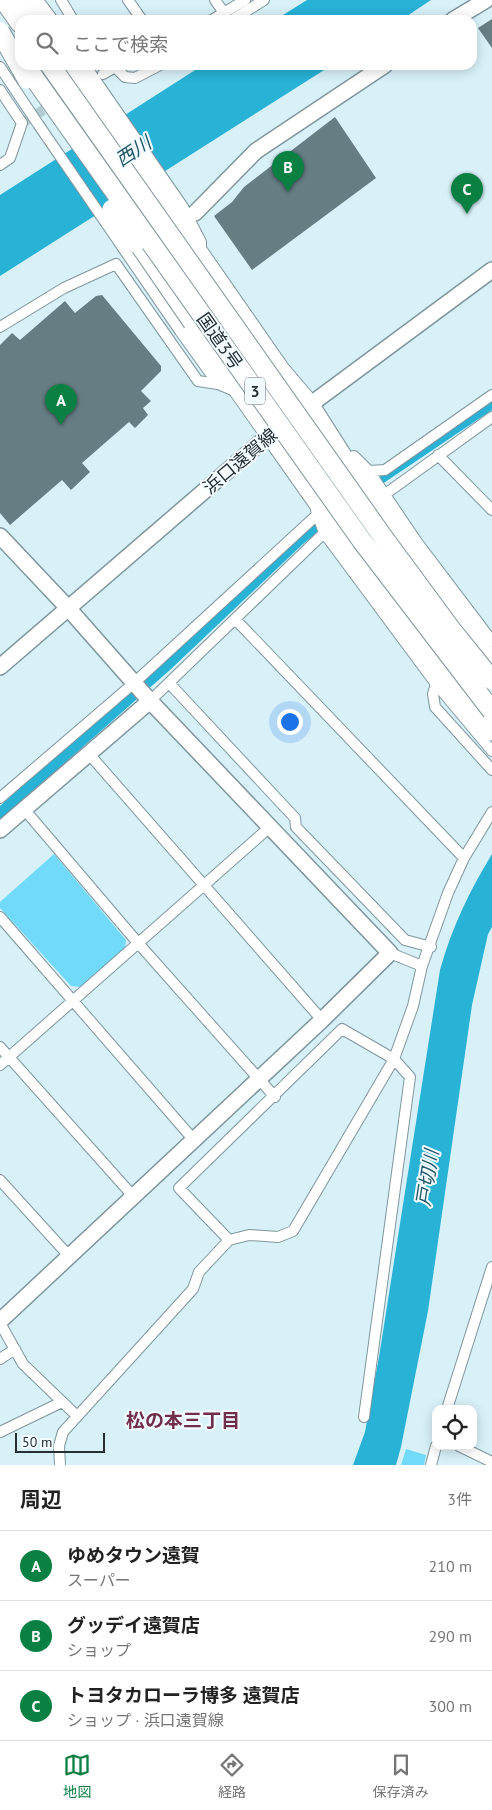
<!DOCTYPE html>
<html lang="ja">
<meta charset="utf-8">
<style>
:root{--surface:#fff;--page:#f6f6f6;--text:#222;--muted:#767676;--line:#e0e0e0;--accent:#0b8043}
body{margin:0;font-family:"PT Sans","Noto Sans JP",sans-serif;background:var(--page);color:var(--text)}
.controls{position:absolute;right:15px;bottom:15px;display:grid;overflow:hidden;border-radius:10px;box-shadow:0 2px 12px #0003}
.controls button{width:45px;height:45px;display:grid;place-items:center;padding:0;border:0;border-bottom:1px solid var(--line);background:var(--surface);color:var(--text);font:25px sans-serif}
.scale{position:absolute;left:15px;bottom:12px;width:90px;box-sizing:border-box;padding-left:5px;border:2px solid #252f32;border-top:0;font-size:14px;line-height:18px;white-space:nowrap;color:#252f32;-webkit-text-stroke:4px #f2fbff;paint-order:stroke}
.you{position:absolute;left:289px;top:721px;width:18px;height:18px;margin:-12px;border:4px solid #fff;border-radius:50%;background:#1a73e8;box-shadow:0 0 0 8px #1a73e833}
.badge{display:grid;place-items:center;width:32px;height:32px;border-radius:50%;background:var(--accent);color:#fff;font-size:16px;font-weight:700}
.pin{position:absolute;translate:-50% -41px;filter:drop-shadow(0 1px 2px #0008)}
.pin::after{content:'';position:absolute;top:26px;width:18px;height:15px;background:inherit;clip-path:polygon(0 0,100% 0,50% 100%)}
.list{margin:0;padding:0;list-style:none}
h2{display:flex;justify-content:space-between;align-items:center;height:65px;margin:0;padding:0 20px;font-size:21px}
h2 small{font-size:16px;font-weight:400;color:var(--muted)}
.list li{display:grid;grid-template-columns:32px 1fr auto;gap:15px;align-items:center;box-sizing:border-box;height:70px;padding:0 20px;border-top:1px solid var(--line)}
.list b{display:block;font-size:19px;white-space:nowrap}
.list p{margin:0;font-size:16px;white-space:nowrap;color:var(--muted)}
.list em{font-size:16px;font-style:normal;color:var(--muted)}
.icon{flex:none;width:28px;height:28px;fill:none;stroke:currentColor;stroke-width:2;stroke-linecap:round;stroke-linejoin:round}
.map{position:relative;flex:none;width:492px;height:1465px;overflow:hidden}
.search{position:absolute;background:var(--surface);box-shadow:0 2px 12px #0003;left:15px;right:15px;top:15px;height:55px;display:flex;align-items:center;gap:12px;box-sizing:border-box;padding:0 18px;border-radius:15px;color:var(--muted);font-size:19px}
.sheet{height:275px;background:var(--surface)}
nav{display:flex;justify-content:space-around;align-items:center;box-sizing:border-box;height:70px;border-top:1px solid var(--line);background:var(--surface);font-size:14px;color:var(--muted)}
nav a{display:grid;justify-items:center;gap:2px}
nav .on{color:var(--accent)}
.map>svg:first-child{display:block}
.green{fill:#71dafa}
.water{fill:#27b2d6}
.building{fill:#667d84}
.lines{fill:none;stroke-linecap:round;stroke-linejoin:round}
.street-tunnel{stroke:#b4cad1;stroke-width:10;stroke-dasharray:10 5;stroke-linecap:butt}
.street-casing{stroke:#7e959d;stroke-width:12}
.secondary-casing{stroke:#7e959d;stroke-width:18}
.highway-casing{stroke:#7e959d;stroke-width:21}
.street{stroke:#fff;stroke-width:10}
.secondary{stroke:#fff;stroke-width:15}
.highway{stroke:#fff;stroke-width:19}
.street-bridge-casing{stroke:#7e959d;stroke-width:12;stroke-linecap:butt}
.highway-bridge-casing{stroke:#7e959d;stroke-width:21;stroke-linecap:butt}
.street-bridge{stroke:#fff;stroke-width:10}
.highway-bridge{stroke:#fff;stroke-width:19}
.labels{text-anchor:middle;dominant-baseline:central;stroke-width:4;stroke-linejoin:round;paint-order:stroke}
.shield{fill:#f2fbff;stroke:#626c70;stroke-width:1}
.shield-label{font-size:16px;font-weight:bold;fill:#252f32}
.street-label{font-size:18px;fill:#252f32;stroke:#f2fbff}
.water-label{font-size:19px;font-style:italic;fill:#245868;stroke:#f2fbff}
.neighbourhood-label{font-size:19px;font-weight:bold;fill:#702e4b;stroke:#f2fbff}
</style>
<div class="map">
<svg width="492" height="1465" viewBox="0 0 492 1465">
<rect width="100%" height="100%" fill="#d8f1f9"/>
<path class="green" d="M 54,854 L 126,940 L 125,948 L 81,987 L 71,986 L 0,908 L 0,902 Z
M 406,1449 L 426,1455 L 424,1465 L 401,1465 Z"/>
<path class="water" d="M 307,0 L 431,0 L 401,20 L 275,20 Z
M 203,65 L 332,65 L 0,276 L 0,195 Z
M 492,401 L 492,410 L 348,507 L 303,544 L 171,669 L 0,820 L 0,806 L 310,524 Z
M 492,854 L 492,927 L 488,934 L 472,1005 L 428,1311 L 401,1447 L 396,1465 L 353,1465 L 365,1432 L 379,1357 L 440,970 C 452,927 469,892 492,854 Z"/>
<path class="building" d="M 492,19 L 492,48 L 478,28 Z
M 335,117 L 376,178 L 252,270 L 214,216 L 232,202 L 244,187 Z
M 102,295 L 161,366 L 161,371 L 141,391 L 151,401 L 143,408 L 148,415 L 135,428 L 129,422 L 82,463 L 90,472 L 71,490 L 62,480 L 10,525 L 0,513 L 0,345 L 12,333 L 20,340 L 65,301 L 75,313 L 96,296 Z"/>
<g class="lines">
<path class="street-tunnel" d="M 22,123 L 55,103"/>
<defs>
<path id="street" d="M 38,0 L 53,20
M 61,0 L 73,20
M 128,0 L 142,20
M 215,0 L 224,13
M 212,20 L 245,0
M 232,20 L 264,0
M 85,65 L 183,207 L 201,242 L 201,247
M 113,65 L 125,77 L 135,78 L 160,65
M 0,67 L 38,124
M 103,74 L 115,67
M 0,90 L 22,123 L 10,158 L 0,165
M 0,327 L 64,288 L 116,264 L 198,381 L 218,384 L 237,392
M 180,331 L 218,384
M 438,455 L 492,510
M 344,459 L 354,456 L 369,471 L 417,542 L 492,641
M 369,471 L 385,470 L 492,395
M 384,495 L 492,417
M 316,510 L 324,533 L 436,684 L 492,751
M 235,619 L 464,858
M 169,683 L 295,818 L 296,827 L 405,940 L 431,947
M 436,684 L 433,694 L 435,707 L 492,770
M 150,701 L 324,533
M 89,754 L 322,1020
M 0,798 L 134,683 L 318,514
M 24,809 L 138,943 L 275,1097
M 0,917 L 193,1139
M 390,953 L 422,966
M 0,1047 L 133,1196
M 0,1065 L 271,826
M 0,1180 L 69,1256
M 229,1240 L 179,1188 L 342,1029 L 394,1059 L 410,1077 L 364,1417
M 0,1323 L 23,1364 L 77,1416
M 0,1359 L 15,1349
M 447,1409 L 492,1267
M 0,1432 L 62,1402
M 459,1446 L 492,1462
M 60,1465 L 59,1446 L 63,1432 L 193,1289 L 199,1272 L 229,1240 L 249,1235 L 278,1237 L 293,1231 L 394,1059 L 413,1006 L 422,966 L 448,893 L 464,858 L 492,812
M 431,1465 L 436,1446"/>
<path id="secondary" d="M 453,20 L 486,0
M 195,213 L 256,151 L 385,65
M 0,536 L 68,608 L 150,701 L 390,953 L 322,1020 L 0,1321
M 0,667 L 268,436 L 492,270
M 0,830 L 150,701"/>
<path id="highway" d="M 4,0 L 20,23
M 23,0 L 37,20
M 68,65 L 280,370 L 309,404 L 344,459 L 492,663
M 135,243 L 405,626 L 492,731"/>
</defs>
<use href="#street" class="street-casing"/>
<use href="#secondary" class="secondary-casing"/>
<use href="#highway" class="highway-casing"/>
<use href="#street" class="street"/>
<use href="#secondary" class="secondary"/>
<use href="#highway" class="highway"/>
<defs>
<path id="street-bridge" d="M 38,124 L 180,331"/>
<path id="highway-bridge" d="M 0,32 L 27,79
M 25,65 L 362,541 L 492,711
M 50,65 L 383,537 L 450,628 L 492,680
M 112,209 L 135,243"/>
</defs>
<use href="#street-bridge" class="street-bridge-casing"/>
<use href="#highway-bridge" class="highway-bridge-casing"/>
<use href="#street-bridge" class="street-bridge"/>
<use href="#highway-bridge" class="highway-bridge"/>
</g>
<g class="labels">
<rect class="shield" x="245" y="377.5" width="20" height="27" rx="4"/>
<g class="shield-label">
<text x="255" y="391">3</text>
</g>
<g class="street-label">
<text transform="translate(220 341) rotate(55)">国道3号</text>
<text transform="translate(240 461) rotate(-40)">浜口遠賀線</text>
</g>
<g class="water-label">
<text transform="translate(133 151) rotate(-33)">西川</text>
<text transform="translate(427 1178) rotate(-81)">戸切川</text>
</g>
<g class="neighbourhood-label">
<text x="183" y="1420">松の本三丁目</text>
</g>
</g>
</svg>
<div class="controls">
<button><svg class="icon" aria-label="locate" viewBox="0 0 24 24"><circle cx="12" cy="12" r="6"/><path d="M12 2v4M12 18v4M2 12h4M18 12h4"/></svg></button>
</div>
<div class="scale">50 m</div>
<div class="you"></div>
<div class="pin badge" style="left:61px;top:425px">A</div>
<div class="pin badge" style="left:288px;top:192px">B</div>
<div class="pin badge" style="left:467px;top:214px">C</div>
<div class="search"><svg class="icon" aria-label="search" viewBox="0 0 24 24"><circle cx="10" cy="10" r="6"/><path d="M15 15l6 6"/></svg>ここで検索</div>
</div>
<section class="sheet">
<h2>周辺<small>3件</small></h2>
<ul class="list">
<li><span class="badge">A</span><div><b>ゆめタウン遠賀</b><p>スーパー</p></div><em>210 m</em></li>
<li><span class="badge">B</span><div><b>グッデイ遠賀店</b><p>ショップ</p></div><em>290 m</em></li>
<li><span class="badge">C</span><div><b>トヨタカローラ博多 遠賀店</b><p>ショップ · 浜口遠賀線</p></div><em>300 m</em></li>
</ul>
</section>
<nav>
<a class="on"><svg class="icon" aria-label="map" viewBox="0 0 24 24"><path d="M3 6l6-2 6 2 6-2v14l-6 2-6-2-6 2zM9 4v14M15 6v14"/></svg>地図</a>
<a><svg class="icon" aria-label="directions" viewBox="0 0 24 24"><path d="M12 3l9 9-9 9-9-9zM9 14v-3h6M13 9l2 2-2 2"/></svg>経路</a>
<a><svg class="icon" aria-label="saved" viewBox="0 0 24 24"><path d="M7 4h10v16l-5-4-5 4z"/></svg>保存済み</a>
</nav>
